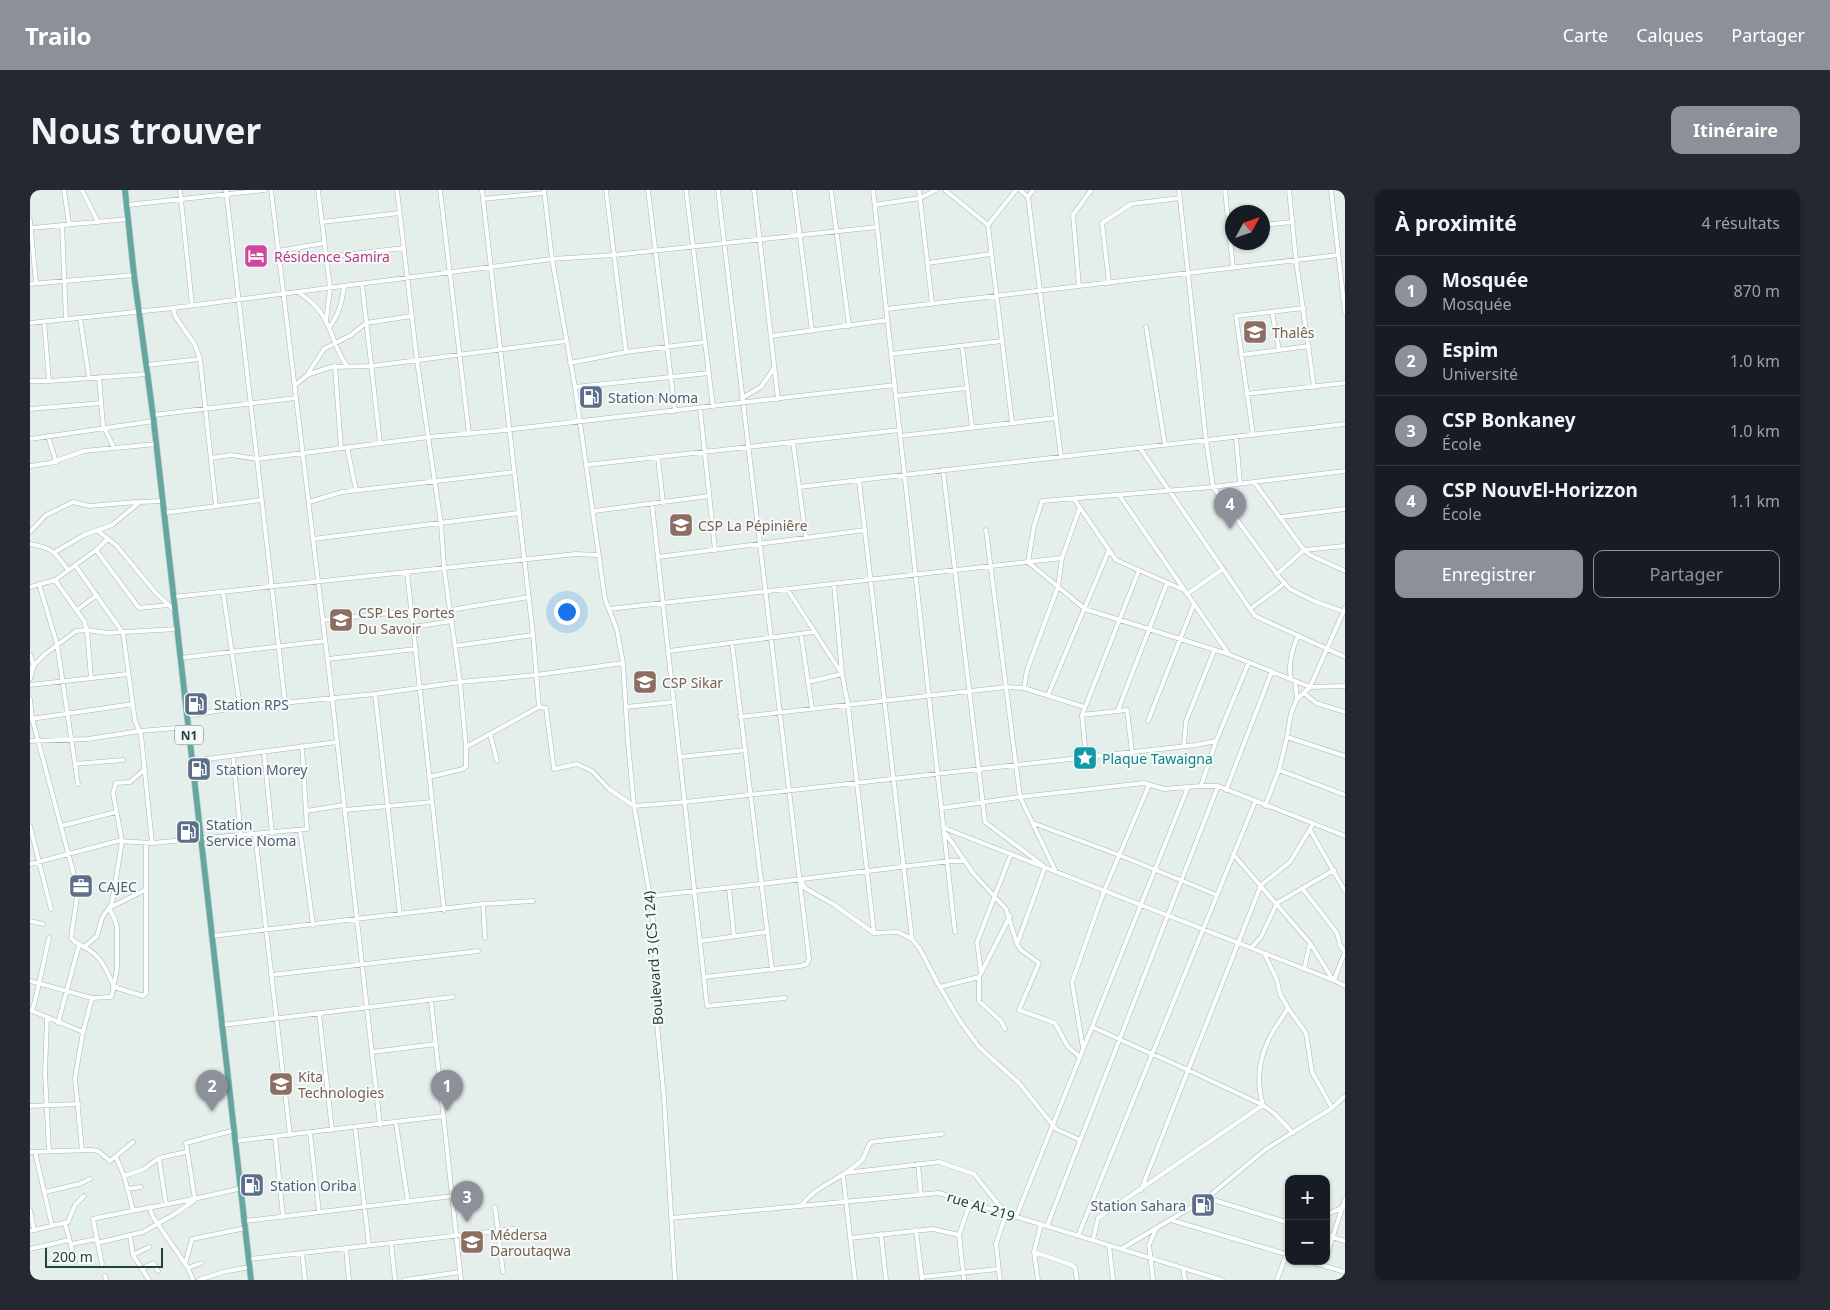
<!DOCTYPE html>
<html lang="fr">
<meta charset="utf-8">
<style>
:root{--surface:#171b24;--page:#242831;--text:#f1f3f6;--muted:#9ea1a6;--line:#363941;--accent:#8c9099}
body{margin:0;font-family:"Noto Sans",sans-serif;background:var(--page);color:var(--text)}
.controls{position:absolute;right:15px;bottom:15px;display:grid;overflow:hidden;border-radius:10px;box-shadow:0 1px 4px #0004}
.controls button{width:45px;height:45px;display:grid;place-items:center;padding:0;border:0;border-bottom:1px solid var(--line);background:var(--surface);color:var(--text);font:25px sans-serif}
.compass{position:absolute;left:1195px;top:15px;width:45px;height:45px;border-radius:50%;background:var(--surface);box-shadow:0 1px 4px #0004;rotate:50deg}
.scale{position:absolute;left:15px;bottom:12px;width:118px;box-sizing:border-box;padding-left:5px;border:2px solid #22423e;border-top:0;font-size:14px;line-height:18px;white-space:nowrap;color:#22423e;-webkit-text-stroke:4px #f5faf8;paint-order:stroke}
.you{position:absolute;left:536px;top:421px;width:18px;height:18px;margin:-12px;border:4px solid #fff;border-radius:50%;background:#1a73e8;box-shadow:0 0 0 8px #1a73e833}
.badge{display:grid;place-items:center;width:32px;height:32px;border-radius:50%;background:var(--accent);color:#fff;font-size:16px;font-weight:700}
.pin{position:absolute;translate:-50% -41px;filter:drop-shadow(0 1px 2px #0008)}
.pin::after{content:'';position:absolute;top:26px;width:18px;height:15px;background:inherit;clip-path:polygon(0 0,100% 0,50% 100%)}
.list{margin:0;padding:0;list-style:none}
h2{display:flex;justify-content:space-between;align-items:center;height:65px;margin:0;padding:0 20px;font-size:21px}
h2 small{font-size:16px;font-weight:400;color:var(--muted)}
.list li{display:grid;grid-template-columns:32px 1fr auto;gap:15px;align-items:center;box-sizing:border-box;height:70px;padding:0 20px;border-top:1px solid var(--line)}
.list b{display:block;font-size:19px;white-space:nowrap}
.list p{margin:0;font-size:16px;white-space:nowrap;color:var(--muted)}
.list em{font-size:16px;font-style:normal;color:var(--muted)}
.actions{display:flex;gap:10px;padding:15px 20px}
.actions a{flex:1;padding:11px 0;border:1px solid var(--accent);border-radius:10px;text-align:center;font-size:18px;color:var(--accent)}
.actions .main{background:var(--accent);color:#fff}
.map{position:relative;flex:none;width:1315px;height:1090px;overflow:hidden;border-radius:10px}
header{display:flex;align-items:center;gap:30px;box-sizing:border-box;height:70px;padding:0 25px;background:var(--accent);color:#fff}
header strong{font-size:24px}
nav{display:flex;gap:28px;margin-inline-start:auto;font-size:18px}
.intro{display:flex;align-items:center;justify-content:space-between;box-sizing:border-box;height:120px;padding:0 30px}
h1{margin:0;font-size:35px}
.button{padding:12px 22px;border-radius:10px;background:var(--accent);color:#fff;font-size:18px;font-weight:700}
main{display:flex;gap:30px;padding:0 30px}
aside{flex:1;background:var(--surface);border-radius:10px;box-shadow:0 1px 4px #0004}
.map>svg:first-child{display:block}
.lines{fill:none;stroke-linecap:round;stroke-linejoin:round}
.street-casing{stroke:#a6b7b4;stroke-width:5}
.primary-casing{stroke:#c1cac9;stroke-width:7}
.street{stroke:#fff;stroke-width:4}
.primary{stroke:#65a7a0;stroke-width:5.5}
.labels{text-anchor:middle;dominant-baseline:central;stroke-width:4;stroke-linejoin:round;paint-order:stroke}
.shield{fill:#f5faf8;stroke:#617976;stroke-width:1}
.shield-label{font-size:12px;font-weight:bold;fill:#22423e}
.hotel-label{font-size:14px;fill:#b23c85;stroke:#f5faf8;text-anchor:start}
.education-label{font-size:14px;fill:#785e54;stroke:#f5faf8;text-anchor:start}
.service-label{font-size:14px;fill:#4e5e75;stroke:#f5faf8;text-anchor:start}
.culture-label{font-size:14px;fill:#0d838f;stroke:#f5faf8;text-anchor:start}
.street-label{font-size:14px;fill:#22423e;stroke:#f5faf8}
</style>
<header>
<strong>Trailo</strong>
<nav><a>Carte</a><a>Calques</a><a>Partager</a></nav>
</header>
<div class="intro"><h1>Nous trouver</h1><a class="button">Itinéraire</a></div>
<main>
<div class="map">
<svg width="1315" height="1090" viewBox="0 0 1315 1090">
<rect width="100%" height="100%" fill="#e4eeeb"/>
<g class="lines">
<defs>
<path id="street" d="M 34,0 L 39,34
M 52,0 L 68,32
M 150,0 L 162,115
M 196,0 L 255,512
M 241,0 L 302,507 L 350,935
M 288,0 L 300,98 L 296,131
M 367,0 L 387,171 L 411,334 L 414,378 L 430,492 L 436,557 L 436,576 L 433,579 L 399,587
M 410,0 L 439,244
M 452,0 L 503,445 L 509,517
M 514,0 L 522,69 L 545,197 L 575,409 L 587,440 L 593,473 L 598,553 L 604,616 L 620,706 L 626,757 L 624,803 L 634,908 L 645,1090
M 576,0 L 596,162
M 618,0 L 645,221
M 656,0 L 683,217
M 724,0 L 748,209
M 764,0 L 782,141
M 801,0 L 819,136
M 843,0 L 925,742
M 889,0 L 902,114
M 915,0 L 958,35 L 982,233
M 990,0 L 998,7 L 1031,267
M 1149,0 L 1176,250 L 1183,297 L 1249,387 L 1260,399 L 1284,411 L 1315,422
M 1195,0 L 1203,78
M 1259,0 L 1266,70 L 1284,197
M 1301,0 L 1315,123
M 998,7 L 1003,0
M 453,9 L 514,3
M 97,15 L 235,0
M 845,15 L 890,8 L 906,0
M 0,30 L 6,93
M 292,32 L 369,23
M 32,35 L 36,129
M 958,35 L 986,0
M 1232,35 L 1262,32
M 1,38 L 98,29
M 248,61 L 294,53
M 296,67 L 374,58
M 898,73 L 961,64
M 1079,93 L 1072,33 L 1101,14 L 1150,8
M 0,94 L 104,85
M 332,94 L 350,253
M 1049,96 L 1043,25 L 1061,0
M 268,102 C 279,110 289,117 295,130 C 304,145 306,162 317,176
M 143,118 L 145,126 L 165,155 L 170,169 L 186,316
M 857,119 L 1308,65
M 1242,122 L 1249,160
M 50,128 L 59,188
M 14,131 L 19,191
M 0,133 L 143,118 L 522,69 L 584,65 L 847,37
M 1116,137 L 1135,255
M 299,138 C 309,124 312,113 314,96
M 741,146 L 858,130
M 932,156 L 942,237
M 861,164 L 972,151
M 1211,165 L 1279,156
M 540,173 L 596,162 L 675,152
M 117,175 L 170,169
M 305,176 L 311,258
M 277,185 L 294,159 L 321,145 L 336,133 L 382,126
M 69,187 L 73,235 L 84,258
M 0,191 L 19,191 L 118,184
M 265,195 L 279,184 L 301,177 L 342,176 L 536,151
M 545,197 L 679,183
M 1216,204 L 1315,193
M 866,206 L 937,198
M 712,208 L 731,197 L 744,178
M 670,218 L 685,360
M 0,219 L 71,213
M 123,225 L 266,208
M 1223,245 L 1206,126 L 1274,118
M 18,246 L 26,272
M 870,246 L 1026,228
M 1206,247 L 1210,293
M 0,249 L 124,231
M 763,252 L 776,348
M 317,257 L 326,300
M 1110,258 L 1225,426 L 1315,467
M 181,268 L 201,265 L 227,269 L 399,247 L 466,241 L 865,195
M 628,268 L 633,313
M 556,275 L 870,240
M 0,276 L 20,273 L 54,261 L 126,254
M 913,280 L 955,632 L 1015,677 L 987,754
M 1315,281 L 1183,297 L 1012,311 L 1004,336 L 998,372 L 1055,419 L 1198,464 L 1280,497 L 1315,496
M 829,290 L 882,749
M 1224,292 L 1274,360 L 1280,365 L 1315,381
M 769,297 L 1315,234
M 1089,305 L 1198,463
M 1044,309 L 1086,370 L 1154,400
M 279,312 L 312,302 L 484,282
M 622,314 L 677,816 L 755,808
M 564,321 L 679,306
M 134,323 L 231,310
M 1251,327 L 1315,319
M 956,340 L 990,607 L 1026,682
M 68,341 L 86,355 L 125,402 L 145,421
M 0,342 L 16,325 L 43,312 L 59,316 L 107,312
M 283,349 L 489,323
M 0,354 C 23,358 25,362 38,380
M 66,360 L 109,418 L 138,415
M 25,362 L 54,345 L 82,335 L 110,312 L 132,311
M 628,367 L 835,340
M 45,375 L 93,443 L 105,531 L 111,545 L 122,653
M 377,382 L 414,720
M 1247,384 L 1274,360 L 1315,356
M 25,390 L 54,431 L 57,440 L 61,488
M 9,394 L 27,454 L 48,594
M 804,394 L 812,484 L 818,515 L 844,743
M 0,397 L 25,390 L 66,360 L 78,349
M 757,399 L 812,484 L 778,492
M 193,402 L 210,517
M 1157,404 L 1193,379
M 143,407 L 546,364 L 568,365
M 579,419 L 1032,368
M 1220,419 L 1255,393
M 47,420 L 67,405
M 420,420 L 499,407
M 293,430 L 381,421
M 383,437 L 422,431
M 771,444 L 782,519
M 702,453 L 742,780
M 425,456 L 503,445
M 639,461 L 784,442
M 0,465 L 4,476 L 0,489
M 150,468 L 295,451
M 298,469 L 386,459
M 1219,472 L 1186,551 L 1171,596 L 1188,596 L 1315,646
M 0,479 L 15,464 L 46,441 L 57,440 L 77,443 L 147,439
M 1261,489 C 1258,474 1262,459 1268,446
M 1265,491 L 1267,509 L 1280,497 L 1315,418
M 0,495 L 98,484
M 994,498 L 997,480 L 1028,397 L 1032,368 L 1050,317
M 1274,503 L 1286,513 L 1315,522
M 345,504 L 370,725
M 1018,505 L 1079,360
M 0,509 L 2,528 L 48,700 L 41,748 C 45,753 49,754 54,757 C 71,765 77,781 84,797 L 113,806 L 116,803 L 116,653
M 1267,509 L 1261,523 L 1257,547 L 1315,566
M 596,517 L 644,512
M 1088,520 L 1137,393
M 1052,525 L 1097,520 L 1102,562
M 157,526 L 210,517 L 345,504 L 430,492 L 506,485 L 593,473
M 710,527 L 976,497 L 994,498 L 1054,517
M 1,529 L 103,514
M 1118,531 L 1164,414
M 460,544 L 467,571
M 0,551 L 58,549 L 110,541 L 158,537
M 1154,555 L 1156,531 L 1184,461
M 436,557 L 509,517 L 516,518 L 524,579 L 547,574 L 562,581 L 579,599 L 604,616 L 655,612 L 1166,555 L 1186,551
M 234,562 L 242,643
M 203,566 L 211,646
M 650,567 L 716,560
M 1056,567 L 1052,525 L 1109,380
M 162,571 L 307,552
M 45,574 L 93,570
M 1249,580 L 1315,605
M 1196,600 L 1242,481
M 1235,616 L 1249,580 L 1257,547
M 912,618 L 990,607 L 1114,593 L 1134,599 L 1158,597
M 315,620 L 402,612
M 276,621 L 314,615
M 1003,633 L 1089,665 L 1187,705
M 0,636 L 21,719
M 31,636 L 86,622
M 914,638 L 1303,790 L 1315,796
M 270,640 L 283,735
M 1280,640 L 1315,701
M 225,644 L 260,945
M 916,644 L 943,683 L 976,719 L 987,754 L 991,760 L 1009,773 L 989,820 L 1025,833 L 1038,857 L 1050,867
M 1203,664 L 1280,753 L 1274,779
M 0,674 L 88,651 L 122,653 L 277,639 L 272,556
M 771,690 L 775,698 L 780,701 L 803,714 L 844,743 L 868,742 L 882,749 L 890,759 L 908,794 L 930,831 L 949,857 L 989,893 L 1026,939 L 1050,950
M 699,698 L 704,746
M 1272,698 L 1307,743 L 1310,755 L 1315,762
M 620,706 L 731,694 L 920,671 L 934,671
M 453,714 L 455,748
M 0,731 L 13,734
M 182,746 L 453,714 L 503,711
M 671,751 L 736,742
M 1280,753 L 1303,790
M 54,757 L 67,746 L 72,728 L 82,713 L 92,651 L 83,603 L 86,593 L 100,592 L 115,579
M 1221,758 L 1231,747 L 1247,713 L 1304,680
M 1234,763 L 1247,790 L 1250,804 L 1258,818 L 1276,843 L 1282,882 L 1302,918
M 951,783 L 947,752 L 981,664
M 241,785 L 448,761
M 674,787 L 770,776 L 777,774 L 779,769 L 688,0
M 1304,790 L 1315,762
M 0,791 L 62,808 L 80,807 L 82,805 L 87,778 L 87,737 L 85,730 L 79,718 L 115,700
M 910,797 L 949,787
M 401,810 L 431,1090
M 0,820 L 53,842
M 2,821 L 6,807 L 19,748
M 289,823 L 302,940
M 17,828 L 15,883 L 19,961
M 28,833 L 49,755
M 192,835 L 423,807
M 1062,837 L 1158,880 L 1233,915 L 1245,924 L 1263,943
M 975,839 L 971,831 L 949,811 L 949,787 L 980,726
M 1053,858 L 1042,792 L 1074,701 L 1119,595
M 342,862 L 406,854
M 0,916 L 49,914
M 366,933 L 378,1012
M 325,937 L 339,1055
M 280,943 L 289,1022
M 245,946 L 253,1027
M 206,951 L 414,926
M 52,960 L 45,888 L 53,842 L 62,808
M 0,962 L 61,960 L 68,961 L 80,971 L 103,952
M 5,962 L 22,1036
M 86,967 L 94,986 L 103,1020
M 129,968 L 136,1014
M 888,974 L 891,1005
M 815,983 L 909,972 L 944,984 L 976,1024 L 966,1054 L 970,1090
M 813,985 L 825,1090
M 94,986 L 114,979 L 129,968 L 156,962
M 97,999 L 111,997
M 1111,1000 L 1231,695 L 1260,672 L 1283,634
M 15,1002 L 49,994 L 60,989
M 1177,1008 L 1259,1033
M 771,1016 C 786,995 813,989 832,970 C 836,965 836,958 841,952 L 912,944
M 119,1017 L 123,1027 L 158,1078 L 163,1090
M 465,1017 L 473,1082
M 0,1020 L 4,1040
M 1296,1025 L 1315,1016
M 986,1027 L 1158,597 L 1171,596
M 641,1028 L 909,1003 L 1192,1090
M 1141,1030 L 1259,1065
M 215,1031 L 423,1006
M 35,1033 L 45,1071
M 1017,1036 L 1188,596
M 886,1040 L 892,1090
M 0,1041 L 38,1032 L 45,1015 L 54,1006
M 851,1044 L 856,1090
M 1296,1045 L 1315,1051
M 100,1046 L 103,1065 L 119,1090
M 1048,1046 L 1225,612
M 820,1048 L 903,1039 L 929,1045
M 1063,1050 L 1068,1028 L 1233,915 C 1225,888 1230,862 1245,838 C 1250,831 1254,825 1258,818
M 67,1053 L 113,1042 L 143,1025 L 165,1010 L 156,953 L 205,940
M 361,1053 L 365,1090
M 41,1054 L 67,1049
M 1079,1055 L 1083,1090
M 316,1058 L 319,1090
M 0,1059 L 39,1050
M 1091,1059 L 1177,1008 L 1236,959 L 1302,918 L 1315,906
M 1004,1062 L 1042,1075 L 1045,1078 L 1047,1090
M 272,1063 L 275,1090
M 103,1065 L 119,1057
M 1296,1068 L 1315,1009
M 219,1069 L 484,1039
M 1278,1071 L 1315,1082
M 72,1074 L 63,1029 C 112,1018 162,1011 211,998
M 155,1074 L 162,1049 L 216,1038
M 158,1078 L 171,1073
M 1153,1078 L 1155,1090
M 112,1079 L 123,1073 L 128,1081
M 75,1086 L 76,1090
M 892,1087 L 968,1079
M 169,1090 L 193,1082 L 220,1077
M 375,1090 L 430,1082
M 934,1090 L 929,1045 L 940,1013
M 1008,1090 L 1004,1062 L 1011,1034
M 1123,1090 L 1119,1055 L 1126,1039
M 1247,1090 L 1259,1057"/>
<path id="primary" d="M 95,0 L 104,85 L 123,225 L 221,1090"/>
</defs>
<use href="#street" class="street-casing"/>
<use href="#primary" class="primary-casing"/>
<use href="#street" class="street"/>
<use href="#primary" class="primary"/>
</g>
<defs>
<symbol id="hotel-square" viewBox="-11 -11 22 22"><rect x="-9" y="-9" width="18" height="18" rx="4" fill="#d1479c" stroke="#f5faf8"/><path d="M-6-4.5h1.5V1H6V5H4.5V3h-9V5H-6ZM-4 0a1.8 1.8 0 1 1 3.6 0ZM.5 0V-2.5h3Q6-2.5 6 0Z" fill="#fff"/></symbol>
<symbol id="school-square" viewBox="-11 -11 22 22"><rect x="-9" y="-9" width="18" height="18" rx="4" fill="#8d6e63" stroke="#f5faf8"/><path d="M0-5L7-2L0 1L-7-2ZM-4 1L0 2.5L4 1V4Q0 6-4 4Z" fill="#fff"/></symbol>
<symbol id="fuel-square" viewBox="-11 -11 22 22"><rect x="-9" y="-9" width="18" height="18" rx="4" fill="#5c6f8a" stroke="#f5faf8"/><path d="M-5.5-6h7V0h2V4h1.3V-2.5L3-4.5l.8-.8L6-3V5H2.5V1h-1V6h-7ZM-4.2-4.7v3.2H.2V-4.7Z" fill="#fff"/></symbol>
<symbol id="sight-square" viewBox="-11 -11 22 22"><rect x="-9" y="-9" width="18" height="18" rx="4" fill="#0f9aa8" stroke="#f5faf8"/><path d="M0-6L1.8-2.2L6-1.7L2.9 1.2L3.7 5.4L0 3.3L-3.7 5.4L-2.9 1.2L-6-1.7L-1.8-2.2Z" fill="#fff"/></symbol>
<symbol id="office-square" viewBox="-11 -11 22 22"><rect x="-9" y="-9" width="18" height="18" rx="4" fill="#5c6f8a" stroke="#f5faf8"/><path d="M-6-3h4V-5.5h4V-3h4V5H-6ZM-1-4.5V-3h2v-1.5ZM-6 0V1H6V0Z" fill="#fff"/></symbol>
<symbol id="university-square" viewBox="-11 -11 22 22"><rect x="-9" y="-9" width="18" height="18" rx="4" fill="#8d6e63" stroke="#f5faf8"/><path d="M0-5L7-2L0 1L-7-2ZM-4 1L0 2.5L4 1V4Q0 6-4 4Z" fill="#fff"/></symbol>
</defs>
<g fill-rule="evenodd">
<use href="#hotel-square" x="212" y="52" width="28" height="28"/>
<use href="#school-square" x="1211" y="128" width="28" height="28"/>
<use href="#fuel-square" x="547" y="193" width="28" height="28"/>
<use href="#school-square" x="637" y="321" width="28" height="28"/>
<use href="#school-square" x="297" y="416" width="28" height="28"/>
<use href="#school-square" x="601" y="478" width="28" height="28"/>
<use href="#fuel-square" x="152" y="500" width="28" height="28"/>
<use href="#sight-square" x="1041" y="554" width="28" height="28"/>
<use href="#fuel-square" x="155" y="565" width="28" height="28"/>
<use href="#fuel-square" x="144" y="628" width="28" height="28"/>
<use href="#office-square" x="37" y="682" width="28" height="28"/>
<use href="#university-square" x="237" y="880" width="28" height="28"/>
<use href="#fuel-square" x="208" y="981" width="28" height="28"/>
<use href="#fuel-square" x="1159" y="1001" width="28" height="28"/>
<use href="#school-square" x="428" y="1038" width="28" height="28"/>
</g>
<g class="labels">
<rect class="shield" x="145" y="535.5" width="28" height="19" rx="4"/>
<g class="shield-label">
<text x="159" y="545">N1</text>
</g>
<g class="hotel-label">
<text x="244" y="66">Résidence Samira</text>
</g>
<g class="education-label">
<text x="1242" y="142">Thalês</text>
<text x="668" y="335">CSP La Pépiniêre</text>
<text x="328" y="422">CSP Les Portes<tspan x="328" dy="16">Du Savoir</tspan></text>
<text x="632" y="492">CSP Sikar</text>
<text x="268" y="886">Kita<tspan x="268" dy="16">Technologies</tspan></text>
<text x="460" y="1044">Médersa<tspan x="460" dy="16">Daroutaqwa</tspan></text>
</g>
<g class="service-label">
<text x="578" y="207">Station Noma</text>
<text x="184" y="514">Station RPS</text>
<text x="186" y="579">Station Morey</text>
<text x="176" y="634">Station<tspan x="176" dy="16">Service Noma</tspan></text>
<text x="68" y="696">CAJEC</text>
<text x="240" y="995">Station Oriba</text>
<text x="1156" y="1015" text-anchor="end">Station Sahara</text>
</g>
<g class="culture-label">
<text x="1072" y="568">Plaque Tawaigna</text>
</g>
<g class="street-label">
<text transform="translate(623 768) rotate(-94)">Boulevard 3 (CS 124)</text>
<text transform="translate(951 1016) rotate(17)">rue AL 219</text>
</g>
</g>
</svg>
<div class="controls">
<button>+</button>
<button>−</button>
</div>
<svg class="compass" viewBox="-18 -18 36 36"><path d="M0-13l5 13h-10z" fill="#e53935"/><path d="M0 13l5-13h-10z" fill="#9ea1a6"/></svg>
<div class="scale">200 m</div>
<div class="you"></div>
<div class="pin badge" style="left:417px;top:921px">1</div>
<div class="pin badge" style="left:182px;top:921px">2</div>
<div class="pin badge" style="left:437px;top:1032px">3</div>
<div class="pin badge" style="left:1200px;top:339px">4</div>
</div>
<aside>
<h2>À proximité<small>4 résultats</small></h2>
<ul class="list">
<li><span class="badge">1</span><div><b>Mosquée</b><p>Mosquée</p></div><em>870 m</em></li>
<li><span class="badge">2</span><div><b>Espim</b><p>Université</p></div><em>1.0 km</em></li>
<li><span class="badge">3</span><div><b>CSP Bonkaney</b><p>École</p></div><em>1.0 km</em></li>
<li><span class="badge">4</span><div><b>CSP NouvEl-Horizzon</b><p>École</p></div><em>1.1 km</em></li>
</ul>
<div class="actions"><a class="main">Enregistrer</a><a>Partager</a></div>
</aside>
</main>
